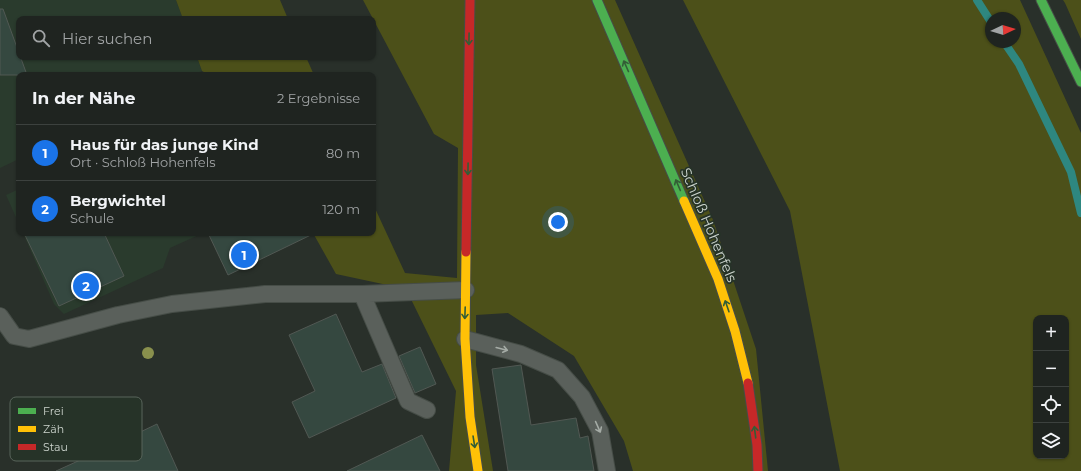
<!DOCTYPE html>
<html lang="de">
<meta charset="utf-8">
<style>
:root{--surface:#1f2420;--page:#272c29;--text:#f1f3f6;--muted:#a1a4a5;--line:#3c413e;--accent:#1a73e8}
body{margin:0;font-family:Montserrat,sans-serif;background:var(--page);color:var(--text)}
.controls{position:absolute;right:12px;bottom:12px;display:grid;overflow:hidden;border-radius:8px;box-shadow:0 1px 3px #0004}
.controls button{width:36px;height:36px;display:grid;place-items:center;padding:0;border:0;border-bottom:1px solid var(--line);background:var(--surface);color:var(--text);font:20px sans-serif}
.compass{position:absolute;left:985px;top:12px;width:36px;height:36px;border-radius:50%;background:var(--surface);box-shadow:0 1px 3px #0004;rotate:86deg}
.you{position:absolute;left:558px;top:222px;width:14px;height:14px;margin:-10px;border:3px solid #fff;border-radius:50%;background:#1a73e8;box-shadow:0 0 0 6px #1a73e833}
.badge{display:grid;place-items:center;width:26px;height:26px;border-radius:50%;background:var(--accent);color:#fff;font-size:13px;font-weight:700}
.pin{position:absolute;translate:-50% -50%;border:2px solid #fff;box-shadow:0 1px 4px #0006}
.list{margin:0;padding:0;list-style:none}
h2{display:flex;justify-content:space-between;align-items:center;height:52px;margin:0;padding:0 16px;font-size:17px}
h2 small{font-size:13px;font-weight:400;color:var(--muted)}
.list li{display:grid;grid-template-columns:26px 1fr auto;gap:12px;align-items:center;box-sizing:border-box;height:56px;padding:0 16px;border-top:1px solid var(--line)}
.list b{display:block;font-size:15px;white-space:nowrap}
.list p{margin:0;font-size:13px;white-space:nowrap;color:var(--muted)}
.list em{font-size:13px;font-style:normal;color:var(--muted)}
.icon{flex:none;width:22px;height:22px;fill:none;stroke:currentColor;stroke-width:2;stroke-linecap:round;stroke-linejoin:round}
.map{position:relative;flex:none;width:1081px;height:471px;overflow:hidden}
.search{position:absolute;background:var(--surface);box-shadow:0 1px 3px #0004;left:16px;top:16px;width:360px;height:44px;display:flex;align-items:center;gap:10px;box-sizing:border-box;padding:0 14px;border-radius:8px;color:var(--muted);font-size:15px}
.panel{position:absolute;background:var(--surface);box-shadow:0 1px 3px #0004;left:16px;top:72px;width:360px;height:164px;border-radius:8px}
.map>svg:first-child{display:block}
.built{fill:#2a3b2d}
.green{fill:#4c5019;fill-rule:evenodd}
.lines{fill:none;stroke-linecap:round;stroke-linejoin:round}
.stream{stroke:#2e8780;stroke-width:8}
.building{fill:#354840;stroke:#515853}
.lane-casing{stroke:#464d47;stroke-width:18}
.fast-casing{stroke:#464d47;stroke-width:11}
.slow-casing{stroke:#464d47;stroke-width:11}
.jam-casing{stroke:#464d47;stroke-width:11}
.lane{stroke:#5a605b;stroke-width:16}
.fast{stroke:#4caf50;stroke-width:9}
.slow{stroke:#ffc107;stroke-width:9}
.jam{stroke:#c62828;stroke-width:9}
.tree{fill:#89904d}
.oneway{stroke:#335e36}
.oneway2{stroke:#a5aca6}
.labels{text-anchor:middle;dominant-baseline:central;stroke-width:3.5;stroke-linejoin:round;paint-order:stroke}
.street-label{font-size:14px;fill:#cdd5ce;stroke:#263328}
.key{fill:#263328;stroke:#58645a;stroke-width:1}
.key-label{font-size:11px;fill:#cdd5ce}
</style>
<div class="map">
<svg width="1081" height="471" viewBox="0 0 1081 471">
<rect width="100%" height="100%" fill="#29302a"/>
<path class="built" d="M 0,0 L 176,0 L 183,19 L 19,19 L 19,57 L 197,57 L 202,71 L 193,75 L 19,75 L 19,159 L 0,168 Z
M 19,189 L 19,224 L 6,195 Z
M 23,233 L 203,233 L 170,248 L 163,268 L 64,314 L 54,304 Z"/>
<path class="green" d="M 176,0 L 280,0 L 288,19 L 183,19 Z
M 363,0 L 615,0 L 713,220 L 756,349 L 768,471 L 633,471 L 624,441 L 574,356 L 508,313 L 476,315 L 476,365 L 493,471 L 449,471 L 456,391 L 406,289 L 336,274 L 313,233 L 373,233 L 373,204 L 405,273 L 457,278 L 458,148 L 434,134 Z
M 683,0 L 1020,0 L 1081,133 L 1081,471 L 840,471 L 790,211 ZM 991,18 L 1015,18 L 1015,42 L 991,42 ZM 1036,318 L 1066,318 L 1066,456 L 1036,456 Z
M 1063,0 L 1081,0 L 1081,39 L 1065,3 Z
M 197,57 L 306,57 L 314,75 L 209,75 L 202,71 Z"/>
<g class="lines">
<path class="stream" d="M 977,0 L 991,22
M 1004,42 L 1019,64 L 1071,172 L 1081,213"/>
</g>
<path class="building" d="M 0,9 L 3,9 L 27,75 L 0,75 Z
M 24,233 L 104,233 L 124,276 L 59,306 Z
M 208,233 L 315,233 L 228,275 Z
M 336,314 L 362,372 L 382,364 L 396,398 L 309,438 L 292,402 L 315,391 L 289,335 Z
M 420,347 L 436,384 L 415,393 L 399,356 Z
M 521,365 L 531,425 L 576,418 L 580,438 L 588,436 L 594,471 L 508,471 L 492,369 Z
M 157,424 L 178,471 L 56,471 L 109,447 Z
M 422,435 L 440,471 L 347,471 Z"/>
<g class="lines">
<defs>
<path id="lane" d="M 362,294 L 408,401 L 427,410
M 0,316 L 14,336 L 29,339 L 118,315 L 172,304 L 265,294 L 362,294 L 466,290
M 465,339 L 521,354 L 558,370 L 582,397 L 600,431 L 607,471"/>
<path id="fast" d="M 597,0 L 684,201
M 1041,0 L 1081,82"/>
<path id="slow" d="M 684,201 L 718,279 L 735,331 L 748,383
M 466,252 L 465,339 L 470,417 L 478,471"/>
<path id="jam" d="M 466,252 L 470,0
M 748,383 L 757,445 L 758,471"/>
</defs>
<use href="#lane" class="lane-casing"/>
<use href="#fast" class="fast-casing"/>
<use href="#slow" class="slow-casing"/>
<use href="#jam" class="jam-casing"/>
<use href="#lane" class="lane"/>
<use href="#fast" class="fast"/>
<use href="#slow" class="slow"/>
<use href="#jam" class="jam"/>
</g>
<circle class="tree" cx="148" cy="353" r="6"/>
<defs><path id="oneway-shaft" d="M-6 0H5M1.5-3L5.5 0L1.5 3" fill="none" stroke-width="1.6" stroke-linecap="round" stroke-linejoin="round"/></defs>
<g class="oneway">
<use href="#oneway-shaft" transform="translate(469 39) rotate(91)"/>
<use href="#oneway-shaft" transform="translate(626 66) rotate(-114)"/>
<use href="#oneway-shaft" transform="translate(468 169) rotate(91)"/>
<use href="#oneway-shaft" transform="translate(678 185) rotate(-113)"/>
<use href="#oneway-shaft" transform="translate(727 306) rotate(-109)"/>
<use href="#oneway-shaft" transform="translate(465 313) rotate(92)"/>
<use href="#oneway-shaft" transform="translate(755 432) rotate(-97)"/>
<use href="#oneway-shaft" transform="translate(474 442) rotate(81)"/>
</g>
<g class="oneway2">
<use href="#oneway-shaft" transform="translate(502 349) rotate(14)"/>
<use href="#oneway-shaft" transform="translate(598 427) rotate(66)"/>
</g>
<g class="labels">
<g class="street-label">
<text transform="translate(709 225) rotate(67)">Schloß Hohenfels</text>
</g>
</g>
<rect x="10" y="397" width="132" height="64" rx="6" class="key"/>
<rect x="18" y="408" width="18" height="6" fill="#4caf50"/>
<rect x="18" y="426" width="18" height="6" fill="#ffc107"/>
<rect x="18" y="444" width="18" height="6" fill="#c62828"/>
<g class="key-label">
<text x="43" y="415">Frei</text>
<text x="43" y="433">Zäh</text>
<text x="43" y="451">Stau</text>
</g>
</svg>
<div class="controls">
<button>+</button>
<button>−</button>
<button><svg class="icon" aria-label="locate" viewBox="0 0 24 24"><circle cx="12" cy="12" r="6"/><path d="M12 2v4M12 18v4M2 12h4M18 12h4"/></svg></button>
<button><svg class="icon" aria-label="layers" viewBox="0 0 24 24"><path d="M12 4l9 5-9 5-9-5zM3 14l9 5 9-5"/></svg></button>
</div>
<svg class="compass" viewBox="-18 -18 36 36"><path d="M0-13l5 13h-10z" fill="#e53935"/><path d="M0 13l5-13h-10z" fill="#a1a4a5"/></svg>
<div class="you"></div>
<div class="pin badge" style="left:244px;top:255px">1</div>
<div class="pin badge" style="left:86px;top:286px">2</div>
<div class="search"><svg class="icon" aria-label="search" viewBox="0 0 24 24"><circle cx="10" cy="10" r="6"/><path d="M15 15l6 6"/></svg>Hier suchen</div>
<section class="panel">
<h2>In der Nähe<small>2 Ergebnisse</small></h2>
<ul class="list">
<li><span class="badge">1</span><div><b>Haus für das junge Kind</b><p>Ort · Schloß Hohenfels</p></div><em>80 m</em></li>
<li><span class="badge">2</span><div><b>Bergwichtel</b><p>Schule</p></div><em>120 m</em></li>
</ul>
</section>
</div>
